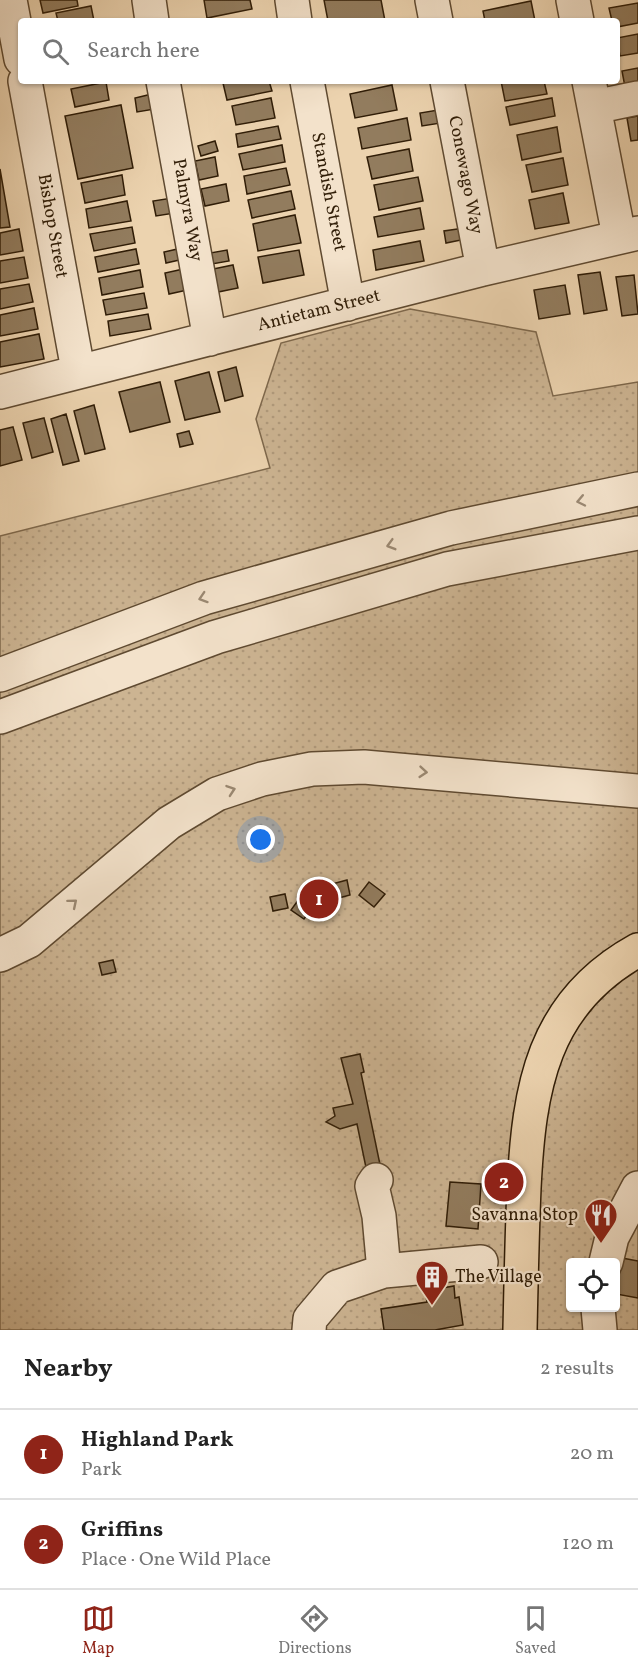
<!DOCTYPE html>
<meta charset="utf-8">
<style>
:root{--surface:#fff;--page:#f6f6f6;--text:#222;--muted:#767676;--line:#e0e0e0;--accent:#8f2418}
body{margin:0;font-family:Vollkorn,serif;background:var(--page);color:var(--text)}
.controls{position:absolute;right:18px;bottom:18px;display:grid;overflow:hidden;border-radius:6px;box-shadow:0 2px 4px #0004}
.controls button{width:54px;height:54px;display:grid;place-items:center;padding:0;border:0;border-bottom:2px solid var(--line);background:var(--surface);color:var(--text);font:30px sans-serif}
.you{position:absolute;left:261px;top:840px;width:21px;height:21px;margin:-15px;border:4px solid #fff;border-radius:50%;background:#1a73e8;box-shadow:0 0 0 9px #1a73e833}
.badge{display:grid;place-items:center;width:39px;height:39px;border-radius:50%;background:var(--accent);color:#fff;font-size:20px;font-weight:700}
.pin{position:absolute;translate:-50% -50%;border:3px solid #fff;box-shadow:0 2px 6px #0006}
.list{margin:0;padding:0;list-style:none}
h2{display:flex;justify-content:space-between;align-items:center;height:78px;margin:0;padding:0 24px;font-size:26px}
h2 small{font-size:20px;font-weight:400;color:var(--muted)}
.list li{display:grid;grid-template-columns:39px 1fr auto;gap:18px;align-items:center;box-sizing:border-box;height:90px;padding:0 24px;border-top:2px solid var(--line)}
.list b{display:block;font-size:22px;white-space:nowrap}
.list p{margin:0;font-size:20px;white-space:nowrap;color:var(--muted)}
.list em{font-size:20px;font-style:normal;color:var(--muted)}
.icon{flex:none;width:33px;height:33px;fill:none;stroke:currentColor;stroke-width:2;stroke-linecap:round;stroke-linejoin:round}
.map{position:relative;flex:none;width:638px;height:1330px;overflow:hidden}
.search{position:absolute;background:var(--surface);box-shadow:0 2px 4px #0004;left:18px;right:18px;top:18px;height:66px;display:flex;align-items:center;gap:15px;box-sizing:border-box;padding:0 21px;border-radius:6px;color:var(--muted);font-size:22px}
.sheet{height:258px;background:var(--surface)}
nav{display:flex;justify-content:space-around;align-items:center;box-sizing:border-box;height:84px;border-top:2px solid var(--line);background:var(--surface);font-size:16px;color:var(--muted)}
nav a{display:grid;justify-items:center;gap:3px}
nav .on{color:var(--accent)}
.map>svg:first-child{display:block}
.grass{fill:url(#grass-dots);stroke:#7e684c;stroke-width:1.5;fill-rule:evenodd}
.building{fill:#927c5e;stroke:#301d07;stroke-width:1.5}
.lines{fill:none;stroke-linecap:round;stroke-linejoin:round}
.minor-casing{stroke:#5f4a31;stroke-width:36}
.major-casing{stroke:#301d07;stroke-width:36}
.minor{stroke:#f3e2cb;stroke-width:33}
.major{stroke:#ecd3af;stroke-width:33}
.oneway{stroke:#9b8973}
.labels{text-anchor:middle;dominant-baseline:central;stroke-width:4.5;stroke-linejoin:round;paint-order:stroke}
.street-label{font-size:18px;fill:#301d07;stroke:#f3e2cb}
.poi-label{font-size:18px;fill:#301d07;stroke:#f3e2cb;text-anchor:end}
</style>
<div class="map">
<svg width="638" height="1330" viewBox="0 0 638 1330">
<defs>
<pattern id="grass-dots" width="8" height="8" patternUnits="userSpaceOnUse" patternTransform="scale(1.5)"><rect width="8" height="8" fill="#ccb492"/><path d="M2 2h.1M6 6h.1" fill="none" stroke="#b09a7c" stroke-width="1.8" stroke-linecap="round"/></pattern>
</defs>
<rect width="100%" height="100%" fill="#ecd3af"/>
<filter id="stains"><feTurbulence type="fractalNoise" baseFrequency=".00333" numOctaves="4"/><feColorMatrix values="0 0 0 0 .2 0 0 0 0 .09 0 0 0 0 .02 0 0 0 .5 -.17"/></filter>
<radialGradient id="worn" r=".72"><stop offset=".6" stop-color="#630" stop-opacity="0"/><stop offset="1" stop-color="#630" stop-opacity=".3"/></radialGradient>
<path class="grass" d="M 410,309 L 536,332 L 553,396 L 638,382 L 638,1330 L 0,1330 L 0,536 L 270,468 L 256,419 L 281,343 ZM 570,1262 L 616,1262 L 616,1308 L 570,1308 Z"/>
<path class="building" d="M 40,0 L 77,0 L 78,6 L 43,13 Z
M 204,0 L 250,0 L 252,9 L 207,18 Z
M 324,0 L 381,0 L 385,21 L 328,21 Z
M 531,1 L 535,21 L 485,21 L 483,11 Z
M 638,3 L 638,23 L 617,27 L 617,21 L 612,21 L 609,8 Z
M 91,6 L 94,21 L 58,21 L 56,13 Z
M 638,34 L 638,53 L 620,56 L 617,38 Z
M 638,68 L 638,85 L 625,87 L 622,71 Z
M 234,81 L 269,81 L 272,91 L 227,100 L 223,83 Z
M 501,81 L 544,81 L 547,94 L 505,101 Z
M 106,82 L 109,100 L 75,107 L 71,89 Z
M 392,85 L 397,110 L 355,118 L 350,94 Z
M 152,94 L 155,109 L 137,112 L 135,98 Z
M 271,98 L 275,118 L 236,125 L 232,106 Z
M 552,98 L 555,116 L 510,125 L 506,107 Z
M 121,105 L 133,168 L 78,179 L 65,116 Z
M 438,110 L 441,123 L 422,126 L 420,113 Z
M 638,116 L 638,140 L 631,141 L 627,118 Z
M 407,118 L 411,140 L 362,149 L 358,128 Z
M 278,126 L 281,139 L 238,147 L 236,134 Z
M 557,127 L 561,152 L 522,160 L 517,135 Z
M 215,141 L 218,151 L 201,156 L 198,146 Z
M 282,145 L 285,162 L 243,170 L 239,154 Z
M 409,149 L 413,171 L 372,179 L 367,157 Z
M 215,157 L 218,176 L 199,180 L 195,161 Z
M 563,158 L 568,185 L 532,192 L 526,165 Z
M 286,168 L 290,185 L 247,194 L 244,176 Z
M 0,169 L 10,227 L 0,228 Z
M 122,175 L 125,195 L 85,203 L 81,183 Z
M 418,177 L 423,201 L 379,210 L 374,185 Z
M 226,184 L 229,201 L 205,206 L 201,189 Z
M 291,191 L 295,209 L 252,218 L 248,200 Z
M 563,193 L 569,223 L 535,229 L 529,200 Z
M 172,198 L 175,213 L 156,216 L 153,201 Z
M 127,201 L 131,221 L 89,228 L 86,209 Z
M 420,208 L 424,229 L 378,237 L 374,217 Z
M 295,215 L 301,243 L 258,251 L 253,224 Z
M 132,227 L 135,243 L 94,251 L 90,234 Z
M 464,228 L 466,239 L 446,243 L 444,231 Z
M 19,229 L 23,251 L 0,255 L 0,233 Z
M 420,241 L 424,261 L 376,270 L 373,250 Z
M 182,248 L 184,259 L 166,263 L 164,252 Z
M 136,249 L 139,264 L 98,272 L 95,257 Z
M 227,250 L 229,261 L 212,264 L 210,253 Z
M 299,250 L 304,275 L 263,283 L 258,257 Z
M 24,257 L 28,278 L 0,283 L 0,261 Z
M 233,265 L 238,288 L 218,292 L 213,269 Z
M 188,268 L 192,289 L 169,294 L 165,273 Z
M 140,270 L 143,287 L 102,295 L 99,278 Z
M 600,272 L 607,310 L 584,314 L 578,275 Z
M 634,275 L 638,314 L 622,316 L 616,277 Z
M 29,284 L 33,302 L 0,309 L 0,289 Z
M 565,285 L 570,314 L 539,319 L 534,290 Z
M 144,293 L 147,308 L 106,315 L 103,300 Z
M 34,308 L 38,329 L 0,336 L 0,315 Z
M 148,314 L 151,329 L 110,336 L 108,321 Z
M 39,334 L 44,359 L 0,367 L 0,342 Z
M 236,367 L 243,396 L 225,401 L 218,372 Z
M 209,372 L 220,412 L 185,420 L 175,381 Z
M 160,382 L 170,422 L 130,432 L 119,392 Z
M 94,405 L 105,449 L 85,454 L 74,411 Z
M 66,414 L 79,461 L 63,465 L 51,419 Z
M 44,418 L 53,452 L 32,458 L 23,423 Z
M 13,427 L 22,460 L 0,466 L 0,430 Z
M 189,431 L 193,444 L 180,447 L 177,434 Z
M 347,880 L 350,895 L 335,899 L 332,884 Z
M 369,882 L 385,894 L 374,907 L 359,895 Z
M 285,894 L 288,908 L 273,911 L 270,897 Z
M 324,895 L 336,902 L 328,914 L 316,907 Z
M 299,899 L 312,908 L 304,919 L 291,910 Z
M 113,960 L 116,972 L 102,975 L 99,963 Z
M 360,1054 L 364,1072 L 361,1073 L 383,1179 L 369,1182 L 357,1124 L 340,1129 L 326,1122 L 335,1116 L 333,1108 L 353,1104 L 341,1058 Z
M 450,1182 L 481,1184 L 478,1229 L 446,1226 Z
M 622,1258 L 638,1261 L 638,1298 L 616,1294 Z
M 454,1286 L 455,1298 L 459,1297 L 463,1325 L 435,1330 L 384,1330 L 381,1309 L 427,1302 L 425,1291 Z"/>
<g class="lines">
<defs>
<path id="minor" d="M 10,0 L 21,59
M 149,0 L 152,21
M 292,0 L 295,21
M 432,0 L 436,21
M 573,0 L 577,21
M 25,81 L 78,370
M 163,81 L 210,339
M 307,81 L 348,304
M 447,81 L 483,269
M 589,81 L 619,236
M 594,107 L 638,98
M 0,392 L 483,269 L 638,233
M 0,675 L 204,598 L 451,528 L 638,489
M 0,717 L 216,637 L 447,569 L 638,533
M 0,955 L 29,941 L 169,823 L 217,794 L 262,779 L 312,769 L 364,767 L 638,791
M 606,1262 L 612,1237 L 638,1188
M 384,1271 L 481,1262
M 598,1308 L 600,1330
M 309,1330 L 310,1319 L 337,1287 L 384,1271 L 379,1216 L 372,1186 L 376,1180"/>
<path id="major" d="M 520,1330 C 521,1283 522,1235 524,1188 C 529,1088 542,1003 638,950"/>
</defs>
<use href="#minor" class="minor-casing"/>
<use href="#major" class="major-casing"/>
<use href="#minor" class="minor"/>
<use href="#major" class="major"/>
</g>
<defs><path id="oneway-chevron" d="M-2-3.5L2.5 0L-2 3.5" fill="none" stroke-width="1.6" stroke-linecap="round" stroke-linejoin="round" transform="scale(1.5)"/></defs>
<g class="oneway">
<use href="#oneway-chevron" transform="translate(581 501) rotate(168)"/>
<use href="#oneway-chevron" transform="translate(391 545) rotate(164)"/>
<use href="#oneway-chevron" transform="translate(203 598) rotate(162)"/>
<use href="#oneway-chevron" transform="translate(423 772) rotate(5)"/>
<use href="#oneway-chevron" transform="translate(231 790) rotate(-19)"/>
<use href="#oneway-chevron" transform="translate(73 903) rotate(-40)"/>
</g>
<defs>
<symbol id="restaurant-pin" viewBox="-11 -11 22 30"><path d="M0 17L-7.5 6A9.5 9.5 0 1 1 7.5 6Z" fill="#8f2418" stroke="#f3e2cb"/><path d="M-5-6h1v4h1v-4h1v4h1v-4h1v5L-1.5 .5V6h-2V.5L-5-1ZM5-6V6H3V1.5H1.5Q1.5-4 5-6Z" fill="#fff"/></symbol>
<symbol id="building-pin" viewBox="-11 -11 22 30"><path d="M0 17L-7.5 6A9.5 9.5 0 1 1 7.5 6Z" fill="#8f2418" stroke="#f3e2cb"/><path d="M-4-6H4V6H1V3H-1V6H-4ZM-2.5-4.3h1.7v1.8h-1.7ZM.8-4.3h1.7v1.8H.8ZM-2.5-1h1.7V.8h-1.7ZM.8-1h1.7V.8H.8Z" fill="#fff"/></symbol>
</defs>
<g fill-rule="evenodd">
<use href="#restaurant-pin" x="582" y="1196" width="38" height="52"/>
<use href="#building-pin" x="413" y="1258" width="38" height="52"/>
</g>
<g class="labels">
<g class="street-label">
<text transform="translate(465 175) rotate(79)">Conewago Way</text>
<text transform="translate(328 192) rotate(79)">Standish Street</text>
<text transform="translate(187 210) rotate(80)">Palmyra Way</text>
<text transform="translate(52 226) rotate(80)">Bishop Street</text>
<text transform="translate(319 311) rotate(-14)">Antietam Street</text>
</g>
<g class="poi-label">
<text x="578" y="1215">Savanna Stop</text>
<text x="455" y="1277" text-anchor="start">The Village</text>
</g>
</g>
<rect width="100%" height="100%" filter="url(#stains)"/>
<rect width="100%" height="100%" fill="url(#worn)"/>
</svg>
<div class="controls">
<button><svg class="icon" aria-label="locate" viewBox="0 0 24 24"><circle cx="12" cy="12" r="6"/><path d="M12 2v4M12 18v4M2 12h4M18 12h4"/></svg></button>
</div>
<div class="you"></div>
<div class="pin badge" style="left:319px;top:899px">1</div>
<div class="pin badge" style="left:504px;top:1182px">2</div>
<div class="search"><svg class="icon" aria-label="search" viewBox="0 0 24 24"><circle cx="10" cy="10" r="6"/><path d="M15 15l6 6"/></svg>Search here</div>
</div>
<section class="sheet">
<h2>Nearby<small>2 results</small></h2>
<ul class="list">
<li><span class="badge">1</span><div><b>Highland Park</b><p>Park</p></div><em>20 m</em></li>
<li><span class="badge">2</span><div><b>Griffins</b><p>Place · One Wild Place</p></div><em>120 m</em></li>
</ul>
</section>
<nav>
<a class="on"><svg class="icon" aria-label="map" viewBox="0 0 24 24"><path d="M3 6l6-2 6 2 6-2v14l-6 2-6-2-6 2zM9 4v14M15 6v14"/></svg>Map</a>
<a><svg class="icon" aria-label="directions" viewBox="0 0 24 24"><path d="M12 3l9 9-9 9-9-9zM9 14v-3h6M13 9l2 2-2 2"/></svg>Directions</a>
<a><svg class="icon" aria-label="saved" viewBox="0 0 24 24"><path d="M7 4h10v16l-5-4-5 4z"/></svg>Saved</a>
</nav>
